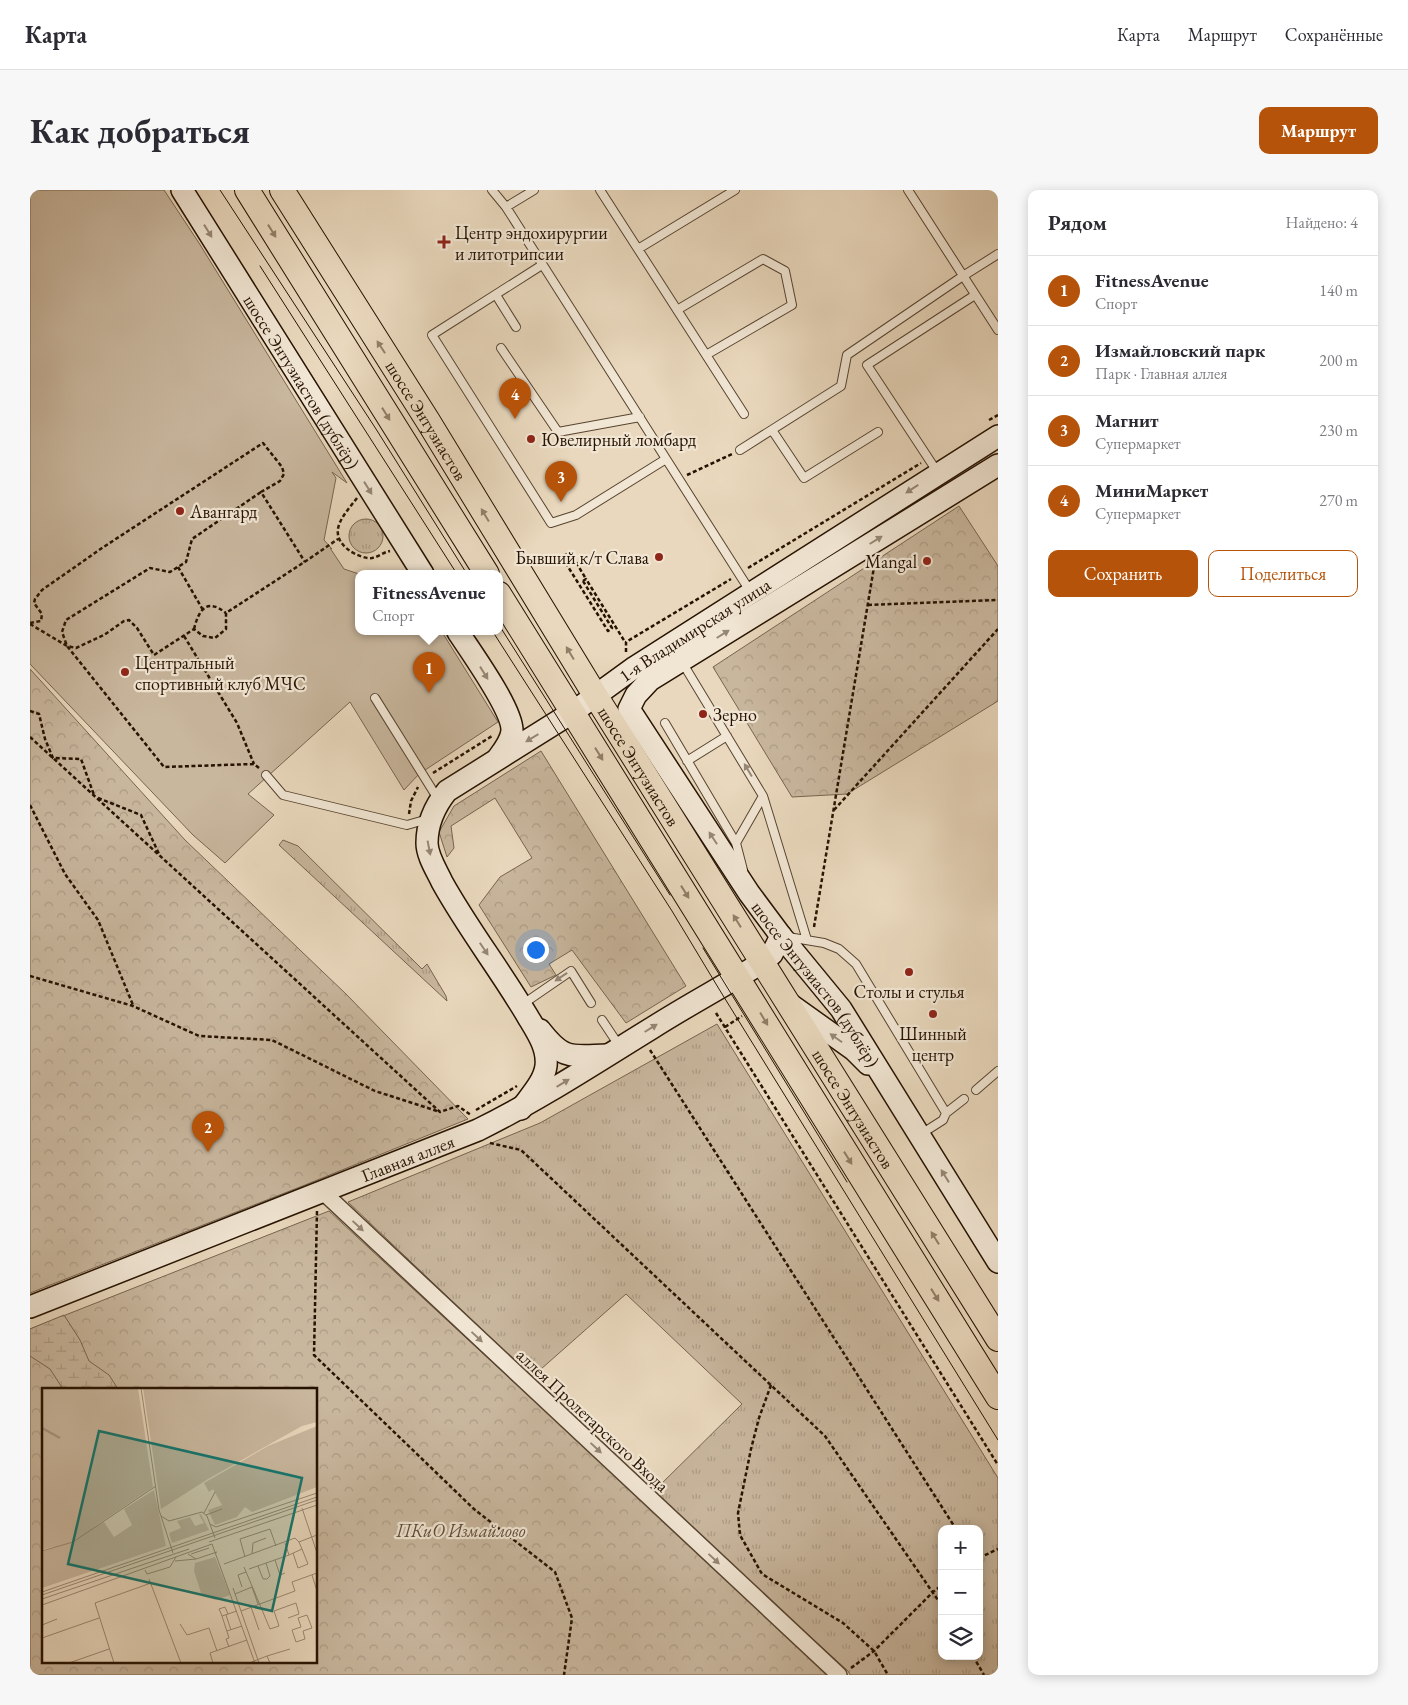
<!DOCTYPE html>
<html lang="ru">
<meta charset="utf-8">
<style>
:root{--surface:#fff;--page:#f7f7f7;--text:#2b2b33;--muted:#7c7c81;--line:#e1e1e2;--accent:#b45309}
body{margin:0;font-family:"EB Garamond",serif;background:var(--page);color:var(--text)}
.controls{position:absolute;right:15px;bottom:15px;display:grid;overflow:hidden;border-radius:10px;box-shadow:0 2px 12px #0003}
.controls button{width:45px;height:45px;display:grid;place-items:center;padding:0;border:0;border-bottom:1px solid var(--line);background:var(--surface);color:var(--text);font:25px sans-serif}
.you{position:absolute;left:505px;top:759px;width:18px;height:18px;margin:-12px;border:4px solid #fff;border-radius:50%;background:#1a73e8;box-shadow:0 0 0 8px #1a73e833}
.badge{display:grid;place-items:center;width:32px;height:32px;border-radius:50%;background:var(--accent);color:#fff;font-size:16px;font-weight:700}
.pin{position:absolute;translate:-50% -41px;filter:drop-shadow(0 1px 2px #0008)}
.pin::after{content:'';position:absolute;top:26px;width:18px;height:15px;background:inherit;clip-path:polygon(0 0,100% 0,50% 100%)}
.popup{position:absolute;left:325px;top:380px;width:148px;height:65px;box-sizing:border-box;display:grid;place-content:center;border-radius:10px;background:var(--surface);filter:drop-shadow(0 1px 4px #0005);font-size:16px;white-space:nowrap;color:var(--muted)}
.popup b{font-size:19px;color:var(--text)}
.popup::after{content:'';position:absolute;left:50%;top:100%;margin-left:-10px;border:10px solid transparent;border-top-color:var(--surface)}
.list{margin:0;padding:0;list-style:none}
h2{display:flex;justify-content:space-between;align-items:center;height:65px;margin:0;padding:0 20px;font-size:21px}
h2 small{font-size:16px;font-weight:400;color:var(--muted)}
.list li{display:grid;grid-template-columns:32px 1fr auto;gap:15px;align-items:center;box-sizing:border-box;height:70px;padding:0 20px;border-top:1px solid var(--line)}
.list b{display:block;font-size:19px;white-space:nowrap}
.list p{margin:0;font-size:16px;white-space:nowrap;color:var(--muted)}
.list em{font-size:16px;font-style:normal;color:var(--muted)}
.actions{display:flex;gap:10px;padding:15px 20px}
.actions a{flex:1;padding:11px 0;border:1px solid var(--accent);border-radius:10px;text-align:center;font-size:18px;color:var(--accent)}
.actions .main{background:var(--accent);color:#fff}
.icon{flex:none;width:28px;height:28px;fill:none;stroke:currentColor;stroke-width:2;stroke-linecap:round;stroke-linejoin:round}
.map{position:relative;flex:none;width:968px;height:1485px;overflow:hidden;border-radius:10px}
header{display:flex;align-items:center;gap:30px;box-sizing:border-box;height:70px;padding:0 25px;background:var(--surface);border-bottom:1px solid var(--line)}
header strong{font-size:24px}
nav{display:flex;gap:28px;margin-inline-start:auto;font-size:18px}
.intro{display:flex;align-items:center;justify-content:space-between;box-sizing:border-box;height:120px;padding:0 30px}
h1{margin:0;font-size:35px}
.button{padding:12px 22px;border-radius:10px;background:var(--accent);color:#fff;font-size:18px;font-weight:700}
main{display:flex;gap:30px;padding:0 30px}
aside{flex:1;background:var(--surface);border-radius:10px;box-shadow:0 2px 12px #0003}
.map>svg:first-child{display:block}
.grass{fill:url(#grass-tufts);stroke:#77644f;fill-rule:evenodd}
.forest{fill:url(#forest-crowns);stroke:#77644f;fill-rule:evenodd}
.wetland{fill:url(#wetland-marsh);stroke:#77644f}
.pitch{fill:#c8b69d;stroke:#77644f}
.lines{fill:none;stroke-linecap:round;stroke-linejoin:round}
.lane-casing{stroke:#574430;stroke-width:10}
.street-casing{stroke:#574430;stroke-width:18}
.secondary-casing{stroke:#261201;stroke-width:24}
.primary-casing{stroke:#261201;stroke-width:26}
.path{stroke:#261201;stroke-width:2.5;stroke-dasharray:4 2.5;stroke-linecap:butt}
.lane{stroke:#f1e6d4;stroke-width:8}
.street{stroke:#f1e6d4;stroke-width:15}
.secondary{stroke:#f1e6d4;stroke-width:21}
.primary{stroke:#e9d8bd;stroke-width:24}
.tram{stroke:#261201;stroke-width:1}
.oneway{fill:#968775}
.oneway2{fill:#917f68}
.poi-dot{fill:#8f2418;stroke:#f1e6d4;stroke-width:2}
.labels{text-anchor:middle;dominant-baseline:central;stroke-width:4.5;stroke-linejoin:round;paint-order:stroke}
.poi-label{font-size:18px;fill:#261201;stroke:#f1e6d4;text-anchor:start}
.street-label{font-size:18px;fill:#261201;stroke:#f1e6d4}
.park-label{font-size:18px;font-style:italic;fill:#5f4b38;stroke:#f1e6d4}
.inset-river{fill:none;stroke:#a7957d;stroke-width:2.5}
.inset-road{fill:none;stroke:#9b8972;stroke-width:1}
.view{fill:#0f766e;fill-opacity:0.15;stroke:#0f766e;stroke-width:2.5}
.inset-edge{fill:none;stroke:#261201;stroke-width:2.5}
</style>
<header>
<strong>Карта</strong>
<nav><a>Карта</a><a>Маршрут</a><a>Сохранённые</a></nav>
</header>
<div class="intro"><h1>Как добраться</h1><a class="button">Маршрут</a></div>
<main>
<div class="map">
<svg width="968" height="1485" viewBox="0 0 968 1485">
<defs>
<pattern id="grass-tufts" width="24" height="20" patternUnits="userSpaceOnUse" patternTransform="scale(1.25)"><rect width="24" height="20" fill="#c8b69d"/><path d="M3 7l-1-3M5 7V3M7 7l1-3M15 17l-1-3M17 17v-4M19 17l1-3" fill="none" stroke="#ac9b85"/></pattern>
<pattern id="forest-crowns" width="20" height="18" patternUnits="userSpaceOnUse" patternTransform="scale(1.25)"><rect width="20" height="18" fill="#c8b69d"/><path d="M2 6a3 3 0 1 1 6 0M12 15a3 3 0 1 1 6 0" fill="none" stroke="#ac9b85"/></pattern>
<pattern id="wetland-marsh" width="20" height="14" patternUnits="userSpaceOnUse" patternTransform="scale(1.25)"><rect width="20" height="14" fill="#c8b69d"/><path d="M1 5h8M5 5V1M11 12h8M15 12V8" fill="none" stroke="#ac9b85"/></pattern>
</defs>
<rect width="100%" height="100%" fill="#e9d8bd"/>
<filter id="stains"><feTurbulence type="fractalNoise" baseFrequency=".004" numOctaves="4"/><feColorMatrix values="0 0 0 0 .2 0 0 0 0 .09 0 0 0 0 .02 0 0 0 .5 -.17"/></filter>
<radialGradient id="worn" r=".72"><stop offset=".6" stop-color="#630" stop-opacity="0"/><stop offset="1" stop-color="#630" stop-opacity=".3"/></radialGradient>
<path class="grass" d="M319 346a17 17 0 1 1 34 0a17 17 0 1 1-34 0Z
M 253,650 L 268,656 L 392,779 L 397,774 L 416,806 L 417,811 L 249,655 Z
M 687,834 L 968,1288 L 968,1485 L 820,1485 L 818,1481 L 622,1303 L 712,1214 L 596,1104 L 502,1187 L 318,1012 L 510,933 ZM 912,1339 L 949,1339 L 949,1466 L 912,1466 Z"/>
<path class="forest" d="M 929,316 L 968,376 L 968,511 L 817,604 L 762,607 L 683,477 Z
M 0,479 L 155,650 L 316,804 L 438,929 L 275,995 L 0,1103 Z
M 511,561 L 656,796 L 596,833 L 542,760 L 519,774 L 526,785 L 501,797 L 449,715 L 470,687 L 502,668 L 465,608 L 421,636 L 424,658 L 417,667 L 409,642 L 424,616 Z
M 299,1021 L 800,1485 L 0,1485 L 0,1139 ZM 14,1199 L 286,1199 L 286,1471 L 14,1471 Z"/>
<path class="wetland" d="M 34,1125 L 50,1150 L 59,1171 L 79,1185 L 88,1199 L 33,1199 L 20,1179 L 0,1166 L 0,1139 Z"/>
<path class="pitch" d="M 0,0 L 134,0 L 169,53 L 317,293 L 302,282 L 306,288 L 294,350 L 302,359 L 300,358 L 314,379 L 329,384 L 329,442 L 412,442 L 468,532 L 389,584 L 374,600 L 320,512 L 218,604 L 244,625 L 195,673 L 163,645 L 0,474 Z"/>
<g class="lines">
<defs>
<path id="lane" d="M 462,0 L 476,17 L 720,401
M 570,0 L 714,224
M 878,0 L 968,140
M 476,17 L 504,0
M 608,59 L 705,0
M 512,75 L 402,145 L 521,333 L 546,325 L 636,269
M 466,105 L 486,137
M 647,120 L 733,69 L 755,81 L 762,115 L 676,165
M 471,158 L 528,242 L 610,227
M 742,240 L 774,288 L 848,242
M 710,260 L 811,196 L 817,165 L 933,86 L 968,64
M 908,283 L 837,175 L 945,105
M 652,472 L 733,606 L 706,653 L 713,680
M 345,508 L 408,609
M 635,533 L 706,653
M 657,571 L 697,546
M 236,585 L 253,605 L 377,635 L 398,629
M 733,606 L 777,750
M 758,747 L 794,753 L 809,759 L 826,774 L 916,923 L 913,930 L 891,944
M 493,814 L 541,781 L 561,813
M 572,830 L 590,857
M 946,900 L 968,881
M 916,923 L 934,909"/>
<path id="street" d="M 293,1002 L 809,1485"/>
<g id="secondary">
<path id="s1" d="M 152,0 L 393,384"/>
<path id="s2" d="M 968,275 L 620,490 L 606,505 L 599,519 L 719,703 L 751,746 L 811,819 L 968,1072"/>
<path d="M 428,442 C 441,462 483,520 482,541 C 481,551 474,560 468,568"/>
<path d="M 761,815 L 824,860 L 838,874"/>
<path d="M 510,840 C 534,871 541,866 577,865"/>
<path id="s3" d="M 491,919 C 500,906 514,892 516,876 C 518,858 507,842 498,827 C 471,781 438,739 412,692 C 407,681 397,666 397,653 C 397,633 405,616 417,601 L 543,522 L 605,477 L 968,246"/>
<path id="s4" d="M 0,1117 L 448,940 C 509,910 565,873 622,838 C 658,815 696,795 733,772 L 742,764 L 751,746"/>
</g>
<g id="primary">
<path d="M 217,0 L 457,384"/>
<path id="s5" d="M 252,0 L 398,231 L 565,505 L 968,1149"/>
<path d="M 469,404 L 968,1207"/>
</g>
</defs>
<use href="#lane" class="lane-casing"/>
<use href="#street" class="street-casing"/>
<use href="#secondary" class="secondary-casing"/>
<use href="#primary" class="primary-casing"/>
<path class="path" d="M 959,230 L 968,225
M 657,285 L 702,264
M 327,308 C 314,325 295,343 320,361 C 325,364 335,369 342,368 C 348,367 354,362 360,361
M 148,377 L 173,420
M 718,378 L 891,273
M 553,391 L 582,438 L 578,441 L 532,367 L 540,362 L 556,389
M 553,391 L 556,389 L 595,452
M 838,415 L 968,410
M 0,433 L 11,431 L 12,424 L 4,413 L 5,409 L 12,400 L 72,358 L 233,253 L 252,277 L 254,284 L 250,291 L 231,302 L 275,372
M 0,434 L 37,456 L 46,458 L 74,445 L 94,431 L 99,430 L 107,438 L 124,465 L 164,439 L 173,446 L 185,448 L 196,439 L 196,423 L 279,369 L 308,349
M 164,439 C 169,419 177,408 196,423
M 154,446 L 207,533 L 224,574
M 596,462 L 596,452 L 701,389
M 0,521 L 9,524 L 15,549 L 23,568 L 51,569 L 64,605
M 0,547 L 410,922 L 428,916 L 441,925
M 229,578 L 224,574 L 134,577 L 37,456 L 32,442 L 36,430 L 120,378 L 140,382 L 156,372 L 162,349 L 231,302
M 403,583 L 462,546
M 68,608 L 111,625 L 129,664
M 0,615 L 35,684 L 68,730 L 103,815
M 804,620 L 968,439
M 379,624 L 381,611 L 388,597
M 784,737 L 845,371
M 0,786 L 103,816 L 169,846 L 242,850 L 345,901 L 407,921
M 686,823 L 968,1275
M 695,837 L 712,826
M 620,860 L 926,1339
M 446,920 L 487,896
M 460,953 L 491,960 L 795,1246 L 912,1416
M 287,1021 L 284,1165 L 444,1319 L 525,1382 L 542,1428 L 534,1485
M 741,1195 L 729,1228 L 721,1259 L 708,1323 L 710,1345 L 732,1384 L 813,1433 L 844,1461 L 858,1485
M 949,1368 L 968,1359
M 943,1466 L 954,1485
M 821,1478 L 844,1461 L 903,1402 L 912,1395"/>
<use href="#lane" class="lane"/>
<use href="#street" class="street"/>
<use href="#secondary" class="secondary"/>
<use href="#primary" class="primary"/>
<path class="tram" d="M 190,0 L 346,239 L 437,384
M 230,76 L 427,384
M 469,435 L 640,705
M 463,442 L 642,721 L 689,799 L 968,1250
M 673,758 L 817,992"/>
</g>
<defs><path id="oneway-solid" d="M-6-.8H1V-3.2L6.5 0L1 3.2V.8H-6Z" transform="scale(1.25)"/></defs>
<g class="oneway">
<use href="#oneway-solid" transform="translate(178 41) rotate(58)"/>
<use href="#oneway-solid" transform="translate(338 298) rotate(58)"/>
<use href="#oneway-solid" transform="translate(882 299) rotate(147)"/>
<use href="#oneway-solid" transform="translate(846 350) rotate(-32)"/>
<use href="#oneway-solid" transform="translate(693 444) rotate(-32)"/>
<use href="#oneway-solid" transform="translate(454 483) rotate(58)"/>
<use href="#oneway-solid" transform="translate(502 548) rotate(149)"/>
<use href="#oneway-solid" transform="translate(718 580) rotate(-121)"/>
<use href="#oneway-solid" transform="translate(683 648) rotate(-123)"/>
<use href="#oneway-solid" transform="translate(399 658) rotate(79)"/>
<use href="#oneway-solid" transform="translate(454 759) rotate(56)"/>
<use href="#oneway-solid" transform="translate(531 787) rotate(146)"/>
<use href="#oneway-solid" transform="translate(621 838) rotate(-32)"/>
<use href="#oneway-solid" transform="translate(806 848) rotate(-145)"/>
<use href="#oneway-solid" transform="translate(533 893) rotate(-31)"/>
<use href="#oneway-solid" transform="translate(915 986) rotate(-122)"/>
<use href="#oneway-solid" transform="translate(328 1036) rotate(43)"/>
<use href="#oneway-solid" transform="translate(447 1147) rotate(43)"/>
<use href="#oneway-solid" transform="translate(566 1258) rotate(43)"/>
<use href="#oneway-solid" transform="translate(684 1369) rotate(43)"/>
</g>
<g class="oneway2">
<use href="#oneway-solid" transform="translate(242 41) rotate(58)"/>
<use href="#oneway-solid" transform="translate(351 157) rotate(-123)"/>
<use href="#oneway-solid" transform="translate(356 224) rotate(58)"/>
<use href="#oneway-solid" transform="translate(455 325) rotate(-121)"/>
<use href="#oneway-solid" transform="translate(540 463) rotate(-121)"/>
<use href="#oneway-solid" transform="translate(569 564) rotate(58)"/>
<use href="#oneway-solid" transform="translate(655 702) rotate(58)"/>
<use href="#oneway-solid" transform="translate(707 731) rotate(-122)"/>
<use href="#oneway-solid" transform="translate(734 829) rotate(59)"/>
<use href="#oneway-solid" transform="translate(818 968) rotate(58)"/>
<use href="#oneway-solid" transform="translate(905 1048) rotate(-122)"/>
<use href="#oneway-solid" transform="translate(905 1105) rotate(58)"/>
</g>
<g class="poi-dot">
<path d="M411.5 44.5h5v5h5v5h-5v5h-5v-5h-5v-5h5z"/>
<circle cx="501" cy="249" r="5"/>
<circle cx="150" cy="321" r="5"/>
<circle cx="629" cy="367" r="5"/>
<circle cx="897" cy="371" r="5"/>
<circle cx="95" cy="482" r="5"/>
<circle cx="673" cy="524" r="5"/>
<circle cx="879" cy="782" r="5"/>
<circle cx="903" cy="824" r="5"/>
</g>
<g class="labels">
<g class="poi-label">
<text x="425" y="42">Центр эндохирургии<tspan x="425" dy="21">и литотрипсии</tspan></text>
<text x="511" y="249">Ювелирный ломбард</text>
<text x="160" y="321">Авангард</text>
<text x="619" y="367" text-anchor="end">Бывший к/т Слава</text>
<text x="887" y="371" text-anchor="end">Mangal</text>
<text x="105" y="472">Центральный<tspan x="105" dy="21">спортивный клуб МЧС</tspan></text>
<text x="683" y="524">Зерно</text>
<text x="879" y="801" text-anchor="middle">Столы и стулья</text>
<text x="903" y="843" text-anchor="middle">Шинный<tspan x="903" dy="21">центр</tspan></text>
</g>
<g class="street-label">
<text stroke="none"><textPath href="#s1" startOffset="226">шоссе Энтузиастов (дублёр)</textPath></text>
<text stroke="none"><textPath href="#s5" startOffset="272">шоссе Энтузиастов</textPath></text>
<text stroke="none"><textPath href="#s3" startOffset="658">1-я Владимирская улица</textPath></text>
<text stroke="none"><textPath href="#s5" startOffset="678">шоссе Энтузиастов</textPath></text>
<text stroke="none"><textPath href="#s2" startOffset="778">шоссе Энтузиастов (дублёр)</textPath></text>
<text stroke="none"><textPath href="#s5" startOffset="1082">шоссе Энтузиастов</textPath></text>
<text stroke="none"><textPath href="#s4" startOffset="406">Главная аллея</textPath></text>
<text transform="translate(563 1230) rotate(43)">аллея Пролетарского Входа</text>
</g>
<g class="park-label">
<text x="431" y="1340">ПКиО Измайлово</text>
</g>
</g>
<g transform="translate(12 1198)">
<rect width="275" height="275" fill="#e9d8bd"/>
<path d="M 112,102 L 124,158 L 0,200 L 0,164 L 62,134 L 72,149 L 90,137 L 82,121 Z" fill="#c8b69d"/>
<path d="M 0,0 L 96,0 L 111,99 L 31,153 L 0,162 ZM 101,0 L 275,0 L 275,34 L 260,38 L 166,91 L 119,121 ZM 159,126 L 167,142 L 130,155 L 127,145 L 139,140 L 135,133 L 148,129 L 153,138 L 162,135 L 157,127 ZM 173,169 L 188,207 L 174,212 L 160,208 L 152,183 L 153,175 Z" fill="#c8b69d"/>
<path d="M184 23a10 10 0 1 1 20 0a10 10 0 1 1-20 0Z" fill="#c8b69d"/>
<path d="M 275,38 L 275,99 L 210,124 L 203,119 L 195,129 L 173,137 L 166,122 L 180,117 L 171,101 L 167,104 L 162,95 L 226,58 Z" fill="#c8b69d"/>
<path class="inset-river" d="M 0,40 L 18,50"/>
<path class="inset-road" d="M 99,0 L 117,122 L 131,165M 260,120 L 275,165M 162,125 L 173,104M 164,127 L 180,121M 119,128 L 127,133 L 160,124 L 165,128 L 173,150M 168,136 L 174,139 L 275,105M 167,154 L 275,117M 243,155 L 247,167 L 260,161 L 257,154M 0,163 L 31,154 L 114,98M 251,165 L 256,180 L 266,176 L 260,161M 146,166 L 154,171 L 175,164M 149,166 L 167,160M 210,166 L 211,155 L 224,150M 203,169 L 198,151 L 228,141 L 234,158M 233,172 L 238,187 L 243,185M 133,173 L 154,171M 182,176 L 253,150 L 257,154 L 275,147M 216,178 L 221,191 L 225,191 L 228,188 L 224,175M 202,179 L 228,241 L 237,238 L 232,223 L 254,215 L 257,226 L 246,230M 207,181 L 247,167M 103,182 L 105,186 L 128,179 L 134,169M 270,187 L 275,203M 107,191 L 139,275M 200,199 L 196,187 L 204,184M 191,200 L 217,275M 0,204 L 275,109M 193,206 L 210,199 L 216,216M 0,207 L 275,112M 0,211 L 147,161M 0,217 L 170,156 L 213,275M 209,219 L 217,242M 199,223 L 253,203 L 250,194 L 275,185M 186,226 L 180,228 L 177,221 L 183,219 L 186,226 L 195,223M 184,227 L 189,242M 265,227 L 270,240 L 261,243 L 263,251 L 254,254 L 250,242 L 259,239 L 256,230 ZM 180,228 L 187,250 L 184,251 L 187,259M 138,236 L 145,247 L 167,240 L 175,263M 0,237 L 15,231M 185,243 L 200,238M 0,250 L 57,230M 225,268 L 248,261M 27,275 L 67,261M 72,275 L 53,215 L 109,195M 171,275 L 168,265 L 205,252M 207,275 L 225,268 L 228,275"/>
<path class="view" d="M 57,43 L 260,90 L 230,223 L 26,176 Z"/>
<rect width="275" height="275" class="inset-edge"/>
</g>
<rect width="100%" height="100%" filter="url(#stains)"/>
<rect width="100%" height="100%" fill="url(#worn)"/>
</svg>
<div class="controls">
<button>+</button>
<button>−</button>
<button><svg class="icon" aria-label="layers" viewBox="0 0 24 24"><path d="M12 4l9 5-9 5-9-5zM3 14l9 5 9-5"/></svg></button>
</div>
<div class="you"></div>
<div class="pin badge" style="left:399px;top:503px">1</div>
<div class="popup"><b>FitnessAvenue</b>Спорт</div>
<div class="pin badge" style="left:178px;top:962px">2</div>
<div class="pin badge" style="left:531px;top:312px">3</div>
<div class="pin badge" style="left:485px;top:229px">4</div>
</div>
<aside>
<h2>Рядом<small>Найдено: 4</small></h2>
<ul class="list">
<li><span class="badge">1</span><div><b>FitnessAvenue</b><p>Спорт</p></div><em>140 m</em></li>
<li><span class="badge">2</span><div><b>Измайловский парк</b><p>Парк · Главная аллея</p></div><em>200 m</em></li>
<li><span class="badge">3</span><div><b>Магнит</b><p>Супермаркет</p></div><em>230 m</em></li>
<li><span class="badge">4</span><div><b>МиниМаркет</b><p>Супермаркет</p></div><em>270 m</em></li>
</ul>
<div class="actions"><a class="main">Сохранить</a><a>Поделиться</a></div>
</aside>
</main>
